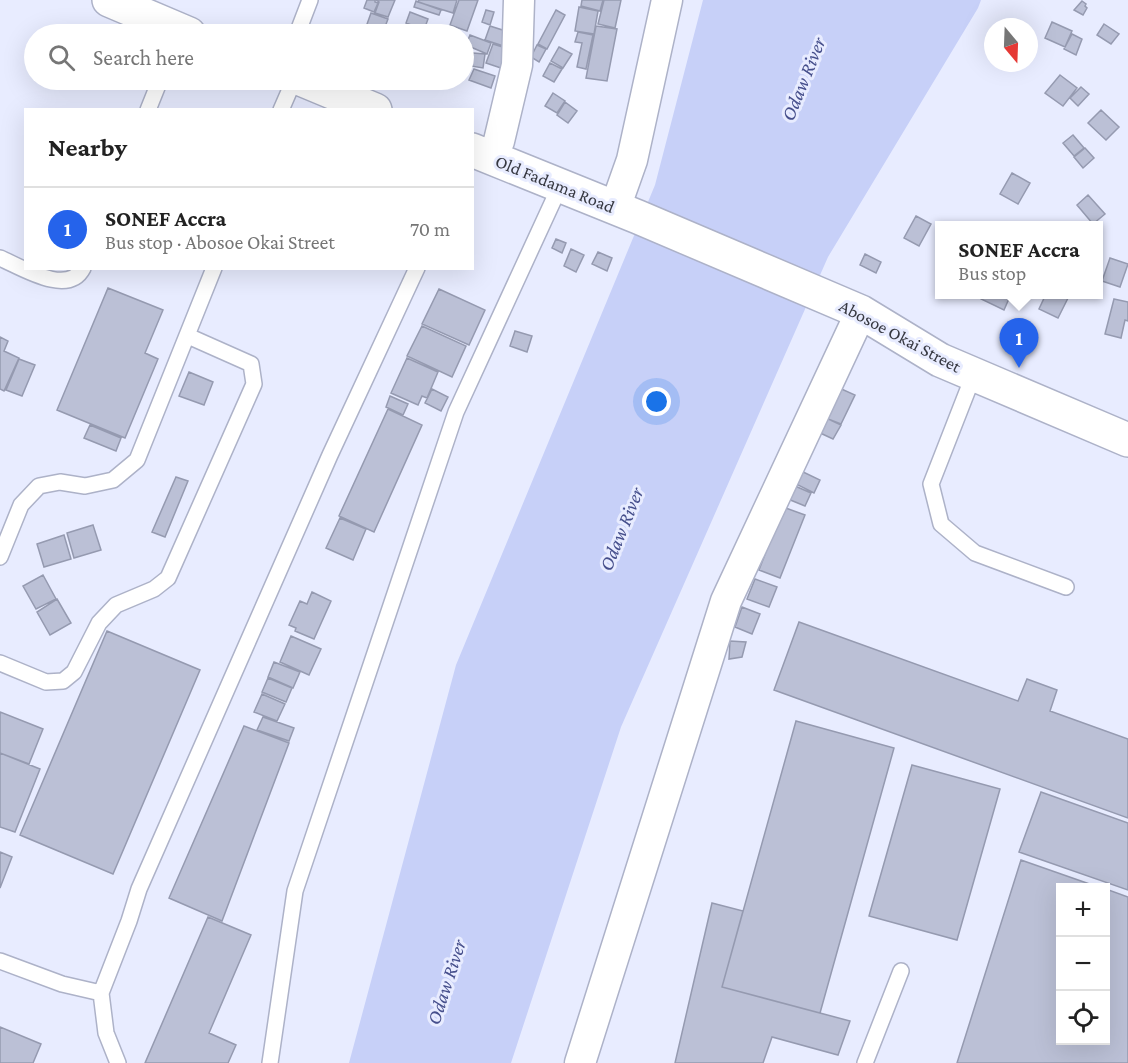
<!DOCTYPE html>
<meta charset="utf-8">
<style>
:root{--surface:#fff;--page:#f2f2f2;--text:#222;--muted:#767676;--line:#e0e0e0;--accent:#2563eb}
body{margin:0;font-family:"Crimson Pro",serif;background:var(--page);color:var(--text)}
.controls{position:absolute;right:18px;bottom:18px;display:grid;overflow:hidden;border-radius:0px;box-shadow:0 6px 24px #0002}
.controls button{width:54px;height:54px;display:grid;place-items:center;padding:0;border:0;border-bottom:2px solid var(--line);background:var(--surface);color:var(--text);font:30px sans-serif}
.compass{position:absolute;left:984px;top:18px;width:54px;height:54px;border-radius:50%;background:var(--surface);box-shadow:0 6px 24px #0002;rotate:161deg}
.you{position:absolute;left:657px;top:402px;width:21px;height:21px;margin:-15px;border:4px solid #fff;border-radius:50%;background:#1a73e8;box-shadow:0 0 0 9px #1a73e833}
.badge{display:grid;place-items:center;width:39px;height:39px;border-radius:50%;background:var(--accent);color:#fff;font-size:20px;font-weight:700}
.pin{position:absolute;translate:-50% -50px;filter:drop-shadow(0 2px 3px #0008)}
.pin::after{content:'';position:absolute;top:32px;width:21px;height:18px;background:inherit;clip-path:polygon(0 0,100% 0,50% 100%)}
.popup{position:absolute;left:935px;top:221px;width:168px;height:78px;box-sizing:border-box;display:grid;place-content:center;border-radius:0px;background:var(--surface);filter:drop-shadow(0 2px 4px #0005);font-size:20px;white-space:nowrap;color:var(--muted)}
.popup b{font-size:22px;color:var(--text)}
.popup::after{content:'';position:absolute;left:50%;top:100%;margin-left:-12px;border:12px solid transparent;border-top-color:var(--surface)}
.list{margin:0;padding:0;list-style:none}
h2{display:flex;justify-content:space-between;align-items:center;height:78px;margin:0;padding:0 24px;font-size:26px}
h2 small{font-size:20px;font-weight:400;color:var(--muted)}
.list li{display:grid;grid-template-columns:39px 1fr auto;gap:18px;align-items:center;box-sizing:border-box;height:84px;padding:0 24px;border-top:2px solid var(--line)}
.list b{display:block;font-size:22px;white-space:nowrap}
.list p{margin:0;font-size:20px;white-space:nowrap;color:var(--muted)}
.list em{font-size:20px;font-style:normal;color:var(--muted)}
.icon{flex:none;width:33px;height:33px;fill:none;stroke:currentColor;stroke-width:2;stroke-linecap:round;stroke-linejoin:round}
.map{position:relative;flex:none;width:1128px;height:1063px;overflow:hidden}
.search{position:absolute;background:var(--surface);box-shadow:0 6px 24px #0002;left:24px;top:24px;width:450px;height:66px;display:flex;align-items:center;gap:15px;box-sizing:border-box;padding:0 21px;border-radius:33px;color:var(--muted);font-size:22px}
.panel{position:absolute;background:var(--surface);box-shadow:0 6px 24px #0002;left:24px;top:108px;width:450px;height:162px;border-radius:0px}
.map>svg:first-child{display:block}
.water{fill:#c7d0f8}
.building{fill:#bbc0d6;stroke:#959ab0;stroke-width:1.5}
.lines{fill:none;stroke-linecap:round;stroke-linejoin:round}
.service-casing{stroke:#adb2c8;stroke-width:18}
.minor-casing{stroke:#adb2c8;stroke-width:33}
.tertiary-casing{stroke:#adb2c8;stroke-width:36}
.service{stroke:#fff;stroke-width:15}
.minor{stroke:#fff;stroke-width:30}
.tertiary{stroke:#fff;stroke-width:33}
.labels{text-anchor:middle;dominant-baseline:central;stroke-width:6;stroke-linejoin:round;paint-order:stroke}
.street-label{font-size:18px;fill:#373942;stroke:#e8ecff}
.water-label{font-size:20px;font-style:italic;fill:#464f8c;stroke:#e8ecff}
</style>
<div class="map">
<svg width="1128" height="1063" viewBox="0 0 1128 1063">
<rect width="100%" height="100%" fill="#e8ecff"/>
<path class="water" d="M 703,0 L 981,0 L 978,8 L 828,257 L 621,727 L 511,1063 L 349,1063 L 456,665 L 655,185 Z"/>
<path class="building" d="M 367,0 L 375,0 L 375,2 L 378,3 L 374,12 L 364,8 Z
M 376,0 L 395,0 L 388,17 L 375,13 L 379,2 Z
M 419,0 L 457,0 L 453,13 L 418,2 Z
M 459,0 L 478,0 L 467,31 L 450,25 Z
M 582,0 L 603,0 L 600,11 L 581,6 Z
M 604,0 L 621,0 L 615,28 L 598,24 Z
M 416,1 L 441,10 L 439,15 L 414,7 Z
M 1082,1 L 1086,4 L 1085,6 L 1087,8 L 1083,15 L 1074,10 Z
M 579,7 L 598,11 L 594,34 L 575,31 Z
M 486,10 L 494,12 L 490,25 L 482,22 Z
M 556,10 L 565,15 L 547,49 L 538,44 Z
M 410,12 L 428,19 L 424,30 L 406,23 Z
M 371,13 L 388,19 L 383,32 L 366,27 Z
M 1052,22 L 1072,31 L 1065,47 L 1045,38 Z
M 1104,24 L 1119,34 L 1111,44 L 1097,35 Z
M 490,26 L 512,33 L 510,48 L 485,40 Z
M 596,26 L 617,29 L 607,81 L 586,78 Z
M 578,32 L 593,35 L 586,69 L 577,67 L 582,43 L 575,42 Z
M 1072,34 L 1082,39 L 1076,55 L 1064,49 Z
M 470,35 L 491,43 L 487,54 L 466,45 Z
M 493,44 L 509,49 L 501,68 L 486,63 Z
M 537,45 L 546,49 L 539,62 L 531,57 Z
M 559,47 L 572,54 L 563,68 L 551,61 Z
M 473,53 L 485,54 L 483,68 L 471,66 Z
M 550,63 L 562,69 L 554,82 L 543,76 Z
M 474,69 L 495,76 L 491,88 L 469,80 Z
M 1060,75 L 1077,88 L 1063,106 L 1045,93 Z
M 1081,87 L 1089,94 L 1078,106 L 1070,98 Z
M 553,93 L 565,101 L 557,113 L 545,106 Z
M 565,102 L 577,111 L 568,123 L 557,115 Z
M 1101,110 L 1119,127 L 1106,140 L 1088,123 Z
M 1073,135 L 1084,148 L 1074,156 L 1063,143 Z
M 1085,148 L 1094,158 L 1083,168 L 1074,157 Z
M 1012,173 L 1030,183 L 1018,204 L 1000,194 Z
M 1088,195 L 1105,214 L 1093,224 L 1077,205 Z
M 916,216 L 931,224 L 919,246 L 904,238 Z
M 556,239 L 566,243 L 562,253 L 552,248 Z
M 571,249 L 584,255 L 576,272 L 564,266 Z
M 598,252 L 612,258 L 607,271 L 592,264 Z
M 865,254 L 881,262 L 876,273 L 860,265 Z
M 1110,258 L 1128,264 L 1120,287 L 1102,281 Z
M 108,288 L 163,310 L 145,353 L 158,359 L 125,438 L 57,410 Z
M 439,289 L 485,310 L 469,345 L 422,324 Z
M 983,294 L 1011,294 L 1004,310 L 981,299 Z
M 1046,294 L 1070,294 L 1058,318 L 1039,309 Z
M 1114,299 L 1128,302 L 1128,321 L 1125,320 L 1121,338 L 1105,334 Z
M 422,326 L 466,346 L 452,377 L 407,356 Z
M 515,331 L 532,336 L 527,352 L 510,346 Z
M 0,337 L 8,341 L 4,351 L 19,358 L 4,391 L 0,389 Z
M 407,358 L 438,372 L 427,398 L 422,396 L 418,405 L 391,393 Z
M 19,359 L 35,365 L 22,396 L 6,390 Z
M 189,372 L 213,382 L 204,405 L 179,396 Z
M 837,387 L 855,395 L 841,424 L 823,417 Z
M 432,389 L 448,397 L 441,411 L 425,403 Z
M 390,396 L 408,404 L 403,415 L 386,407 Z
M 388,409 L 422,425 L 374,532 L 339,516 Z
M 822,416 L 841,425 L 833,439 L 816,431 Z
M 90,425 L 121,438 L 116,451 L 84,438 Z
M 799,470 L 820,480 L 814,493 L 794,483 Z
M 176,477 L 188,481 L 165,537 L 152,532 Z
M 795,486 L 811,493 L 805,506 L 788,499 Z
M 783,507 L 805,515 L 780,578 L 759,570 Z
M 340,518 L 366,529 L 353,560 L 326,548 Z
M 93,525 L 101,550 L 74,558 L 67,533 Z
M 64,535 L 71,559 L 44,567 L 37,544 Z
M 43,575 L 56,599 L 36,609 L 23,586 Z
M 755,579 L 777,587 L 769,607 L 747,599 Z
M 312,592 L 331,601 L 314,639 L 295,631 L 296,628 L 289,625 L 300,601 L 307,604 Z
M 57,599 L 71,623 L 50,635 L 37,612 Z
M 742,607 L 760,614 L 752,634 L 735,627 Z
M 799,622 L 1018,701 L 1027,679 L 1057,690 L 1050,711 L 1128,739 L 1128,818 L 774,690 Z
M 107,631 L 200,670 L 113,874 L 20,835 Z
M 291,636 L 321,649 L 309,675 L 280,662 Z
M 730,641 L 746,642 L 742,657 L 729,659 Z
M 274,662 L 300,672 L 293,688 L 268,677 Z
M 268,678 L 292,688 L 286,702 L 262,692 Z
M 262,694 L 285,704 L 277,721 L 254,712 Z
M 0,712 L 43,729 L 29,764 L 0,753 Z
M 263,717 L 294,728 L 289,741 L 257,730 Z
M 796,721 L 894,748 L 820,1013 L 722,987 Z
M 244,726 L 289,743 L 222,921 L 169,898 Z
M 0,753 L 40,769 L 15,832 L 0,827 Z
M 912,765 L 1000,789 L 957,940 L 869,916 Z
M 1041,792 L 1128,823 L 1128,890 L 1019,852 Z
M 0,852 L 12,857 L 0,888 Z
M 1021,860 L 1101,888 L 1060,888 L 1060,1040 L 1106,1040 L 1106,889 L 1128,897 L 1128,1063 L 957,1063 Z
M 712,903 L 743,911 L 722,987 L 850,1021 L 838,1055 L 772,1037 L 763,1063 L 675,1063 Z
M 208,917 L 251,935 L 209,1033 L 236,1045 L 228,1063 L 145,1063 Z
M 0,1027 L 41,1044 L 33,1063 L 0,1063 Z"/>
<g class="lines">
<defs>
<path id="service" d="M 297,34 L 310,0
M 148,110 L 160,80
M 281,110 L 294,80
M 0,258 C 21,267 68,297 83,268
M 974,374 L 931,484 L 941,524 L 975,553 L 1066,587
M 0,557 L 21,505 L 39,486 L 60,482 L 85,486 L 113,480 L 137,460 L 214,268
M 0,663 L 46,682 L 63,681 L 74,672 L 99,623 L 116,605 L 154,589 L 168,578 L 254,384 L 251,364 L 188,336
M 0,961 L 62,984 L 101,993
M 118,1063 L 106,1033 L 101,993 L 129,921 L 139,889 L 330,455 L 417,268
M 270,1063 L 295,891 L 456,412 L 560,186
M 865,1063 L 901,971"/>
<path id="minor" d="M 492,158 L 499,141 L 517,65 L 519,0
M 615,208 L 632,160 L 667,0
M 580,1063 L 726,601 L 861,312"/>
<path id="tertiary" d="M 109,0 L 189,34
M 303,80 L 375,110
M 472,150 L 638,217 L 861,312 L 940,360 L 1128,440"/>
</defs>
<use href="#service" class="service-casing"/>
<use href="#minor" class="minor-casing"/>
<use href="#tertiary" class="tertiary-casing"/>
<use href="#service" class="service"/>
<use href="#minor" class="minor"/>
<use href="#tertiary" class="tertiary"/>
</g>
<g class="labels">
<g class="street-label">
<text transform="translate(555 184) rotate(22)">Old Fadama Road</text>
<text transform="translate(900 336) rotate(28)">Abosoe Okai Street</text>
</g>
<g class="water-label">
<text transform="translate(803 79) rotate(-68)">Odaw River</text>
<text transform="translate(621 529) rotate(-68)">Odaw River</text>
<text transform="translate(446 982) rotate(-72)">Odaw River</text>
</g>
</g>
</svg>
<div class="controls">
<button>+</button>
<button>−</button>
<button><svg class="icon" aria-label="locate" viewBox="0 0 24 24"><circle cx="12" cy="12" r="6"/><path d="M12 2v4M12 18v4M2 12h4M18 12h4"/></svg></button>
</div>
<svg class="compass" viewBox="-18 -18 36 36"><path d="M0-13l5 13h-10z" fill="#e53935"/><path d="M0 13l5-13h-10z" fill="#767676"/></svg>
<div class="you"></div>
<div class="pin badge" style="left:1019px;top:368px">1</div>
<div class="popup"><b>SONEF Accra</b>Bus stop</div>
<div class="search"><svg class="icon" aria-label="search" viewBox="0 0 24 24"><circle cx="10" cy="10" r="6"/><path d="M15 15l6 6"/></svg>Search here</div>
<section class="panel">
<h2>Nearby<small></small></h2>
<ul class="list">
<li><span class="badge">1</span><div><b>SONEF Accra</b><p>Bus stop · Abosoe Okai Street</p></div><em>70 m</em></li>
</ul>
</section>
</div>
